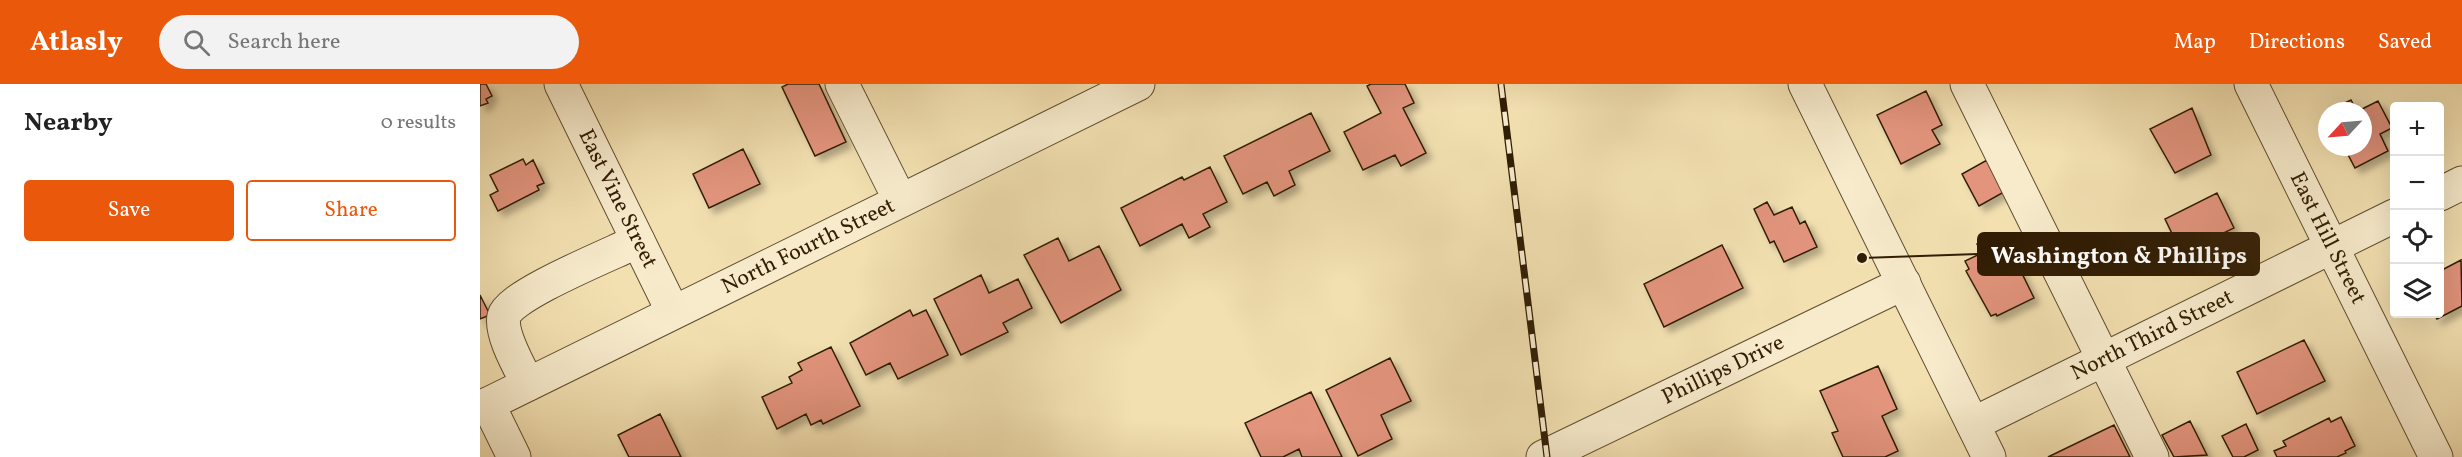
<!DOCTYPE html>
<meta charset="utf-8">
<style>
:root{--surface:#fff;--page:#f2f2f2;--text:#222;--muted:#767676;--line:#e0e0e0;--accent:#ea580c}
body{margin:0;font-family:Vollkorn,serif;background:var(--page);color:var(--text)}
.controls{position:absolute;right:18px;top:18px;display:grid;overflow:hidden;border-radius:6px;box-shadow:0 6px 24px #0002}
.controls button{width:54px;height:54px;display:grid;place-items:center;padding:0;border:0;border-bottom:2px solid var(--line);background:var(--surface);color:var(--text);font:30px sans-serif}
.compass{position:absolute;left:1838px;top:18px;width:54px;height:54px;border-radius:50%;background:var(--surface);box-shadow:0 6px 24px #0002;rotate:244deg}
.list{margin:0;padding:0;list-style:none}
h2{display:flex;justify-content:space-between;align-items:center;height:78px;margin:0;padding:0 24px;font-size:26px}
h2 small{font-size:20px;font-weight:400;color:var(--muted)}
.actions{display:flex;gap:12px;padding:18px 24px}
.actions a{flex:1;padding:14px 0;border:2px solid var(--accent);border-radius:6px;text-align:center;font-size:21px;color:var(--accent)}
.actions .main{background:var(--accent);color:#fff}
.icon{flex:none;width:33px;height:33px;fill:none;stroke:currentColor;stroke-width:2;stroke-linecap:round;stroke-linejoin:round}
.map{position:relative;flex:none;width:1982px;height:373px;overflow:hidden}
header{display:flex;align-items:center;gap:36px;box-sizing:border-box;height:84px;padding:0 30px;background:var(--accent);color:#fff}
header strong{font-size:28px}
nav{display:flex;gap:33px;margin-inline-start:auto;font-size:21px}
.search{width:420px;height:54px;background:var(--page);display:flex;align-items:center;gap:15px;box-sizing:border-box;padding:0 21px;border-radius:33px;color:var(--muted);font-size:22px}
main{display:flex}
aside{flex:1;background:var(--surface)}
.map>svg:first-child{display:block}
.building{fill:#e2947d;stroke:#311d04;stroke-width:1.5;filter:url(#shadow)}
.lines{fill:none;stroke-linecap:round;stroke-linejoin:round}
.minor-casing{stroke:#614e2f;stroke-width:35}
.minor{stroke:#f7ebcc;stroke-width:33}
.rail-casing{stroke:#311d04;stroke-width:7}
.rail{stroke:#f7ebcc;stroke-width:4.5;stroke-dasharray:14;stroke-linecap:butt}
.labels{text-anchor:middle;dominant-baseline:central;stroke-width:4.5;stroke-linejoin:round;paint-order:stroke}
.street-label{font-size:22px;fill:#311d04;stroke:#f7ebcc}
.leader{fill:none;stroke:#311d04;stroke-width:2}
.callout-dot{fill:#311d04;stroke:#f7ebcc;stroke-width:2}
.callout{fill:#311d04;stroke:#311d04;stroke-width:2}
.callout-label{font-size:24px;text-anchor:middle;font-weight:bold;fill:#fff}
</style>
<header>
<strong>Atlasly</strong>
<div class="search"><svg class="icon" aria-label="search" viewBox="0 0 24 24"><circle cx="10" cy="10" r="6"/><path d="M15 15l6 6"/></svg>Search here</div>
<nav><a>Map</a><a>Directions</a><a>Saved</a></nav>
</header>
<main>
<aside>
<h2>Nearby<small>0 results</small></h2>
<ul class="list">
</ul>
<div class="actions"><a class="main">Save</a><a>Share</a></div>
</aside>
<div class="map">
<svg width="1982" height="373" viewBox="0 0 1982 373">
<defs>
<filter id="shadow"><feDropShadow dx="5.5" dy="5.5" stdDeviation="3" flood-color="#0004"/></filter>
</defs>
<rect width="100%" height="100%" fill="#f2e0b1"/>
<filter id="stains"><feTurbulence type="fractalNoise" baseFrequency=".00333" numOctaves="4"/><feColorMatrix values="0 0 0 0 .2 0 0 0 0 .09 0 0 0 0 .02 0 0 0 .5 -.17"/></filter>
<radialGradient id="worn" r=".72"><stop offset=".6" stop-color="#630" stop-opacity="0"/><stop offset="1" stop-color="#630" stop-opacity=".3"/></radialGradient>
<path class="building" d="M 0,0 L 6,0 L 12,12 L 6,15 L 8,19 L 0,22 Z
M 308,0 L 339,0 L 366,58 L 335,72 L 302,3 Z
M 891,0 L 925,0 L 934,19 L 923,24 L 946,69 L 921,82 L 915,71 L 883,86 L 864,48 L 901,29 L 887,2 Z
M 1446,7 L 1462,41 L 1452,46 L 1460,60 L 1421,80 L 1397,31 Z
M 1871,16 L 1877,27 L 1856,27 L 1854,24 Z
M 1898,17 L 1912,44 L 1900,50 L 1908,67 L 1875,84 L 1864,63 L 1883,63 L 1883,27 L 1878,27 Z
M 1712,24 L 1731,71 L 1695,89 L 1670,45 Z
M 831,29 L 850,67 L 809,87 L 815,101 L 794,112 L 787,98 L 763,110 L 744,72 Z
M 263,65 L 280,100 L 229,124 L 213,90 Z
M 43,75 L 46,81 L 53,76 L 64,99 L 57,102 L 59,106 L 18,127 L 10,111 L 18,107 L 10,91 Z
M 1507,76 L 1524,108 L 1499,122 L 1482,90 Z
M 730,83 L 747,118 L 723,130 L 730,143 L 709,154 L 702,140 L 660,162 L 641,124 L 702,93 L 704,96 Z
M 1737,109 L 1754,144 L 1717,162 L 1714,155 L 1698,162 L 1685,135 Z
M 1287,118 L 1294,131 L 1312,123 L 1320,140 L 1325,137 L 1337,163 L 1304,178 L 1294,157 L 1290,159 L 1274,125 Z
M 1514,152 L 1518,161 L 1526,157 L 1554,214 L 1517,232 L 1516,230 L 1511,232 L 1486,187 L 1489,185 L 1485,177 L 1502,169 L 1497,160 Z
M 578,154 L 589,177 L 619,162 L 641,206 L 581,239 L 544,171 Z
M 1242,161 L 1263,204 L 1184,243 L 1164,200 Z
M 1981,176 L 1982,222 L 1957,235 L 1954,230 L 1960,230 L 1960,187 Z
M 501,191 L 509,209 L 538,195 L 552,224 L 523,239 L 528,248 L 481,271 L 454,215 Z
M 0,211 L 10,231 L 0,235 Z
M 430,226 L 433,232 L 446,226 L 468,271 L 418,295 L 410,279 L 386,291 L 370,259 Z
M 1824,256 L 1845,297 L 1777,330 L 1757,288 Z
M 351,263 L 380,322 L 343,340 L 341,336 L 331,341 L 326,330 L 297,345 L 282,313 L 312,299 L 309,293 L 322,286 L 318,279 Z
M 910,274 L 931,317 L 901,331 L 912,355 L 878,372 L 846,306 Z
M 1398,282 L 1417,325 L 1402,332 L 1418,367 L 1405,373 L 1363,373 L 1352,349 L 1358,347 L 1340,307 Z
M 831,308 L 862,373 L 822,373 L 819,365 L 803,373 L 781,373 L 765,339 Z
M 180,330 L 201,373 L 149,373 L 138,351 Z
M 1861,333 L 1875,362 L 1865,367 L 1866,369 L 1857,373 L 1797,373 L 1794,367 L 1806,362 L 1803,357 L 1849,334 L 1851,338 Z
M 1710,337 L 1727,371 L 1694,373 L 1682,351 Z
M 1766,340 L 1778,366 L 1764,373 L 1753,373 L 1742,352 Z
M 1634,341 L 1650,373 L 1568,373 Z"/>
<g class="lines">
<defs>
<g id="minor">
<path id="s1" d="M 81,0 L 193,228"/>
<path d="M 362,0 L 420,116"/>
<path d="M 1325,0 L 1509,373"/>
<path d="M 1487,0 L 1672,373"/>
<path id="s2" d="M 1771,0 L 1956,373"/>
<path d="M 1960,110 L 1982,99"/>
<path d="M 48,300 C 40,284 20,250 24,232 C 29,211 134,169 158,157"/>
<path d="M 8,320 L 34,373"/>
<path id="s3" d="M 0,324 L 658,0"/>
<path id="s4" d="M 1493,340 L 1914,132"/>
<path id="s5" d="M 1063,373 L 1424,199"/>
</g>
</defs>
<use href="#minor" class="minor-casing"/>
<use href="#minor" class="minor"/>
<defs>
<path id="rail" d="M 1021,0 L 1067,373"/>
</defs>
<use href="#rail" class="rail-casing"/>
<use href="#rail" class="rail"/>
</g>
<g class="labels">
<g class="street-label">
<text stroke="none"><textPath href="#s1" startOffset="128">East Vine Street</textPath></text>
<text stroke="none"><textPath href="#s2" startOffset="172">East Hill Street</textPath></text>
<text stroke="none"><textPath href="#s3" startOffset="366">North Fourth Street</textPath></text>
<text stroke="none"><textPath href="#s4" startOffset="200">North Third Street</textPath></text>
<text stroke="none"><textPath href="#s5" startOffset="200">Phillips Drive</textPath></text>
</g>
</g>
<path class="leader" d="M1382 174L1498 170"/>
<circle class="callout-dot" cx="1382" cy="174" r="6"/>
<rect class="callout" x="1498" y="149" width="281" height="42" rx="6"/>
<g class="callout-label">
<text x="1639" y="179">Washington &amp; Phillips</text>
</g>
<rect width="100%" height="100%" filter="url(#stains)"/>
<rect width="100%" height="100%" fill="url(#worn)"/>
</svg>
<div class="controls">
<button>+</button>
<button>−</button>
<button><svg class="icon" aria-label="locate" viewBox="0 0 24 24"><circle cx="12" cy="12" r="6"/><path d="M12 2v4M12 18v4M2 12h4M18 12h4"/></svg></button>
<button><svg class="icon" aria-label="layers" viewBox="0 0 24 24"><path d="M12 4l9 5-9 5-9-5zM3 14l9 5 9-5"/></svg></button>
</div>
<svg class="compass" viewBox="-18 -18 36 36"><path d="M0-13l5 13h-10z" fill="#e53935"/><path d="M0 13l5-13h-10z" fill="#767676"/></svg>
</div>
</main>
